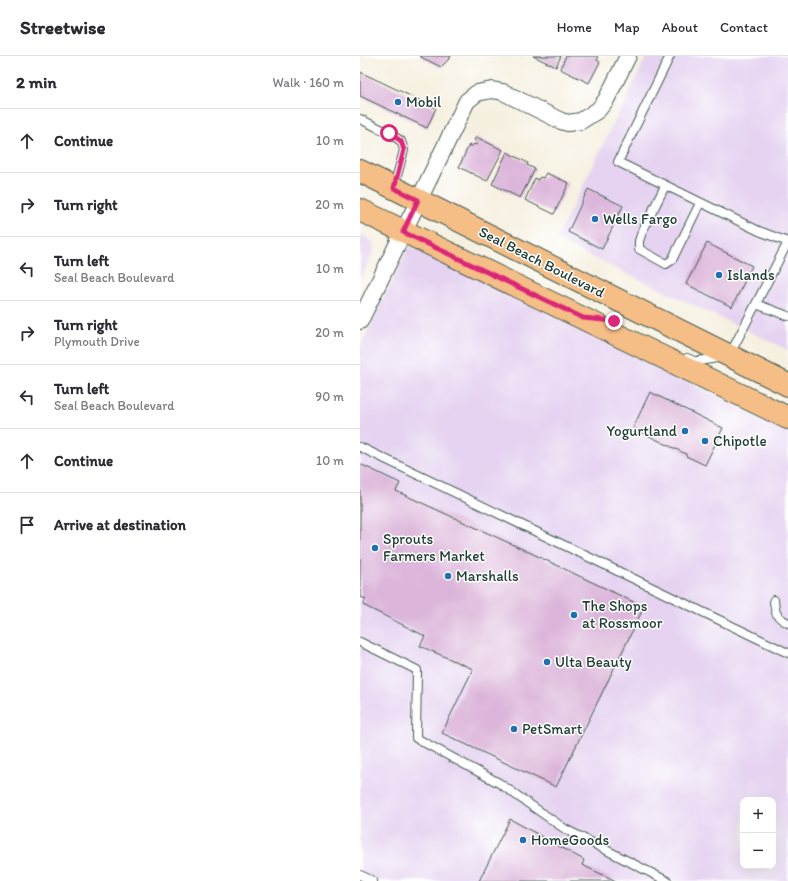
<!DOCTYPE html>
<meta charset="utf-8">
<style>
:root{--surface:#fff;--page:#f7f7f7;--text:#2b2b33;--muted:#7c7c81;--line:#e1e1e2}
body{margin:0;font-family:Itim,sans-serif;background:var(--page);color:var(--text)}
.controls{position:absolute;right:12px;bottom:12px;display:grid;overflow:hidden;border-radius:8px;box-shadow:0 4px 16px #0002}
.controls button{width:36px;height:36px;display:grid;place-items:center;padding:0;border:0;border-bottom:1px solid var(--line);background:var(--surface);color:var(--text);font:20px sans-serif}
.stop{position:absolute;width:12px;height:12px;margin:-9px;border:3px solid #db2777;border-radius:50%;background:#fff}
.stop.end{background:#db2777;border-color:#fff;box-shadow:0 1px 4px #0008}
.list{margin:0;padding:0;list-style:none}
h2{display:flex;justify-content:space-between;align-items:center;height:52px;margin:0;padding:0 16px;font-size:17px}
h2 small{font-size:13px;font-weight:400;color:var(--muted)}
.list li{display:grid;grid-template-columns:26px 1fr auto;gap:12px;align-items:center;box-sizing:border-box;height:64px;padding:0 16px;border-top:1px solid var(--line)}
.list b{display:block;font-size:15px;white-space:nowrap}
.list p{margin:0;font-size:13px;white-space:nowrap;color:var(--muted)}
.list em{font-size:13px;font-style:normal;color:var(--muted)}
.icon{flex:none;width:22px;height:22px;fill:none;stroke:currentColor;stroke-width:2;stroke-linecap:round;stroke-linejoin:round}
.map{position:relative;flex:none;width:428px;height:825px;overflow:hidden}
header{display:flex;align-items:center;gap:24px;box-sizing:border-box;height:56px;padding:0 20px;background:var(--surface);border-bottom:1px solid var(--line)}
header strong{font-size:19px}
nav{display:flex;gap:22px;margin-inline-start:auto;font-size:14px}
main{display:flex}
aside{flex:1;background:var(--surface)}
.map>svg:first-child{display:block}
.built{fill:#e5d3f1;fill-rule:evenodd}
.building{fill:#dcb5da}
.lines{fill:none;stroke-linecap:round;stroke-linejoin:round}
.service-casing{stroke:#3f584e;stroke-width:10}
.minor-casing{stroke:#3f584e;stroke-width:18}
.primary-casing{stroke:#3f584e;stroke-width:24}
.service{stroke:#fff;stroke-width:8}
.minor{stroke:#fff;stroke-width:16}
.primary{stroke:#f6be87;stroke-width:22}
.route{stroke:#db2777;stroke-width:5}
.poi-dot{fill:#1f6fb2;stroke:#fff;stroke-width:1.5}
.labels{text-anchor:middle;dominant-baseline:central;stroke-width:3;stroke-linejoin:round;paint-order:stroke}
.poi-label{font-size:15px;fill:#1f3d34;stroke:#fff;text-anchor:start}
.street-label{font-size:15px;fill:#1f3d34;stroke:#fff}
</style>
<header>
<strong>Streetwise</strong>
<nav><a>Home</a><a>Map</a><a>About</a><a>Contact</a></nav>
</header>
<main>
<aside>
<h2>2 min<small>Walk · 160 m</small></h2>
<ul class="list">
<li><svg class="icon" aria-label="ahead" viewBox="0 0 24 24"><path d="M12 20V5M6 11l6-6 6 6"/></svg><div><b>Continue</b></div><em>10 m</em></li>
<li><svg class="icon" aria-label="right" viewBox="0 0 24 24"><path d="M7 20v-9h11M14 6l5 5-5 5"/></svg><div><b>Turn right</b></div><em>20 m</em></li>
<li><svg class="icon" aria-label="left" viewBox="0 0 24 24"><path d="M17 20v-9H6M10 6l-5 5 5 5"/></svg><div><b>Turn left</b><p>Seal Beach Boulevard</p></div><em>10 m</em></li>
<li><svg class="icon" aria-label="right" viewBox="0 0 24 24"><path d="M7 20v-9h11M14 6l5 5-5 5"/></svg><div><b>Turn right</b><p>Plymouth Drive</p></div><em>20 m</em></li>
<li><svg class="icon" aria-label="left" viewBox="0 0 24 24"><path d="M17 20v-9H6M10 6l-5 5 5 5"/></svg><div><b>Turn left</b><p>Seal Beach Boulevard</p></div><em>90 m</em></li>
<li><svg class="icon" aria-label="ahead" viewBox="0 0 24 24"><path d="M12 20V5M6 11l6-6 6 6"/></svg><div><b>Continue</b></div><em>10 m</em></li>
<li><svg class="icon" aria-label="arrive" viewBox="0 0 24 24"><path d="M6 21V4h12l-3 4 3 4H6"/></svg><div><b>Arrive at destination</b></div></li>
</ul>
</aside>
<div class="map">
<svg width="428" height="825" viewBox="0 0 428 825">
<rect width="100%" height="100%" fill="#fff"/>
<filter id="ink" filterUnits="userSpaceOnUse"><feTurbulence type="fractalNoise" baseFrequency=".025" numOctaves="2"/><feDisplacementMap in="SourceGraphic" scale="8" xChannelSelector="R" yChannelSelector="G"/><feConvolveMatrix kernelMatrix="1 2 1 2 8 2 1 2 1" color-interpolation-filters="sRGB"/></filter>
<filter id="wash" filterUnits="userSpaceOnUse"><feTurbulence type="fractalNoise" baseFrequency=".012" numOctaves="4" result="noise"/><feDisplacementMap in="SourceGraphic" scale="16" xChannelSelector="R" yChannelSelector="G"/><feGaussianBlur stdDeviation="0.9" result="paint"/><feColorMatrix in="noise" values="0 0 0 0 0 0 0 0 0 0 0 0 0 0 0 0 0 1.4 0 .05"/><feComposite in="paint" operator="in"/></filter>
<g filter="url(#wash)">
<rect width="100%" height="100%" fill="#f6f0e0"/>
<path class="built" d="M 287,0 L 428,0 L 428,294 L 196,184 Z
M 0,178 L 7,182 L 13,187 L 14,194 L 0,224 Z
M 49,190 L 428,374 L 428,825 L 0,825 L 0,291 ZM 383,744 L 413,744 L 413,810 L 383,810 Z"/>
<g id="blocks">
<path class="building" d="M 59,0 L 91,0 L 90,2 L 81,11 Z
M 173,0 L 201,0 L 196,11 Z
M 206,0 L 237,0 L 238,2 L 237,4 L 240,6 L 229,27 L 200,13 Z
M 0,16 L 76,52 L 67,72 L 0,40 Z
M 116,81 L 143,94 L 127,125 L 99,111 L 109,89 L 111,91 L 114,88 L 117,89 L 118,86 L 114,84 Z
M 147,96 L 168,107 L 167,109 L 175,113 L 160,142 L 132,128 Z
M 186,117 L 209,127 L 194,158 L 165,144 L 175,122 L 178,124 L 180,121 L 183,122 Z
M 228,133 L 263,150 L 242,193 L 208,176 Z
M 347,187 L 392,210 L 372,251 L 326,228 Z
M 290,336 L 363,372 L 345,409 L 326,400 L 326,398 L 273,372 Z
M 0,408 L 40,427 L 36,435 L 171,497 L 284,551 L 196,731 L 82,677 L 113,613 L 60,590 L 65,580 L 3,549 L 6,543 L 0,541 Z
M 150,763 L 224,804 L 222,809 L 256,825 L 119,825 Z"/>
</g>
</g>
<g filter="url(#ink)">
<use href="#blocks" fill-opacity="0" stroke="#3f584e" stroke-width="1"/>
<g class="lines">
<defs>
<path id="service" d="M 310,0 L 258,106 L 399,175 L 428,186
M 0,63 L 29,77 L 41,85 L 44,94 L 34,131
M 305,130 L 282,176 L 279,185 L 279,193 L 306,208 L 312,204 L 340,147
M 396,248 L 428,260
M 327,302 L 334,305 L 339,305 L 369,300 L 428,186
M 0,391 L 428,597
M 414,544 C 415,557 415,560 428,567
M 0,586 L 57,614 L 56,682 L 139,727 L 205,773 L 307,825
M 0,819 L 13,825"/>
<path id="minor" d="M 0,265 L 107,45 L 117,37 L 132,34 L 143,36 L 201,65 L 208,67 L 221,65 L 238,54 L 246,44 L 268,0"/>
<path id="primary" d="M 0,115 L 428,329
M 0,154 L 428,362"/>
</defs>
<use href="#service" class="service-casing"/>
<use href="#minor" class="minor-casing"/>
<use href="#primary" class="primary-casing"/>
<use href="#service" class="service"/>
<use href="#minor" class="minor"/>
<use href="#primary" class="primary"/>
</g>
</g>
<g class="lines" filter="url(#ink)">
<path class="route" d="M 29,77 L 41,85 L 44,94 L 34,132 L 58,144 L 43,176 L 223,262 L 254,265"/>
</g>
<g class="poi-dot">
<circle cx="38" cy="46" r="4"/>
<circle cx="235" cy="163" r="4"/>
<circle cx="359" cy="219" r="4"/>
<circle cx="325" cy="375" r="4"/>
<circle cx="345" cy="385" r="4"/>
<circle cx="15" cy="492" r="4"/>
<circle cx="88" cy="520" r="4"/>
<circle cx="214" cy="559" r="4"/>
<circle cx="187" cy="606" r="4"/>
<circle cx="154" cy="673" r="4"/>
<circle cx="163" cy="784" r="4"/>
</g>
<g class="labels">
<g class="poi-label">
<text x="46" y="46">Mobil</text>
<text x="243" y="163">Wells Fargo</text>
<text x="367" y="219">Islands</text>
<text x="317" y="375" text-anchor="end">Yogurtland</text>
<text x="353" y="385">Chipotle</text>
<text x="23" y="483">Sprouts<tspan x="23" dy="17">Farmers Market</tspan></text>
<text x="96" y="520">Marshalls</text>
<text x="222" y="550">The Shops<tspan x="222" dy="17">at Rossmoor</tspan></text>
<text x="195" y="606">Ulta Beauty</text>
<text x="162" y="673">PetSmart</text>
<text x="171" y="784">HomeGoods</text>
</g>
<g class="street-label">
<text transform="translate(182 206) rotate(27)">Seal Beach Boulevard</text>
</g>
</g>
</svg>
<div class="controls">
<button>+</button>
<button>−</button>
</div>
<div class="stop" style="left:29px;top:77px"></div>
<div class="stop end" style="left:254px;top:265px"></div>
</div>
</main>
